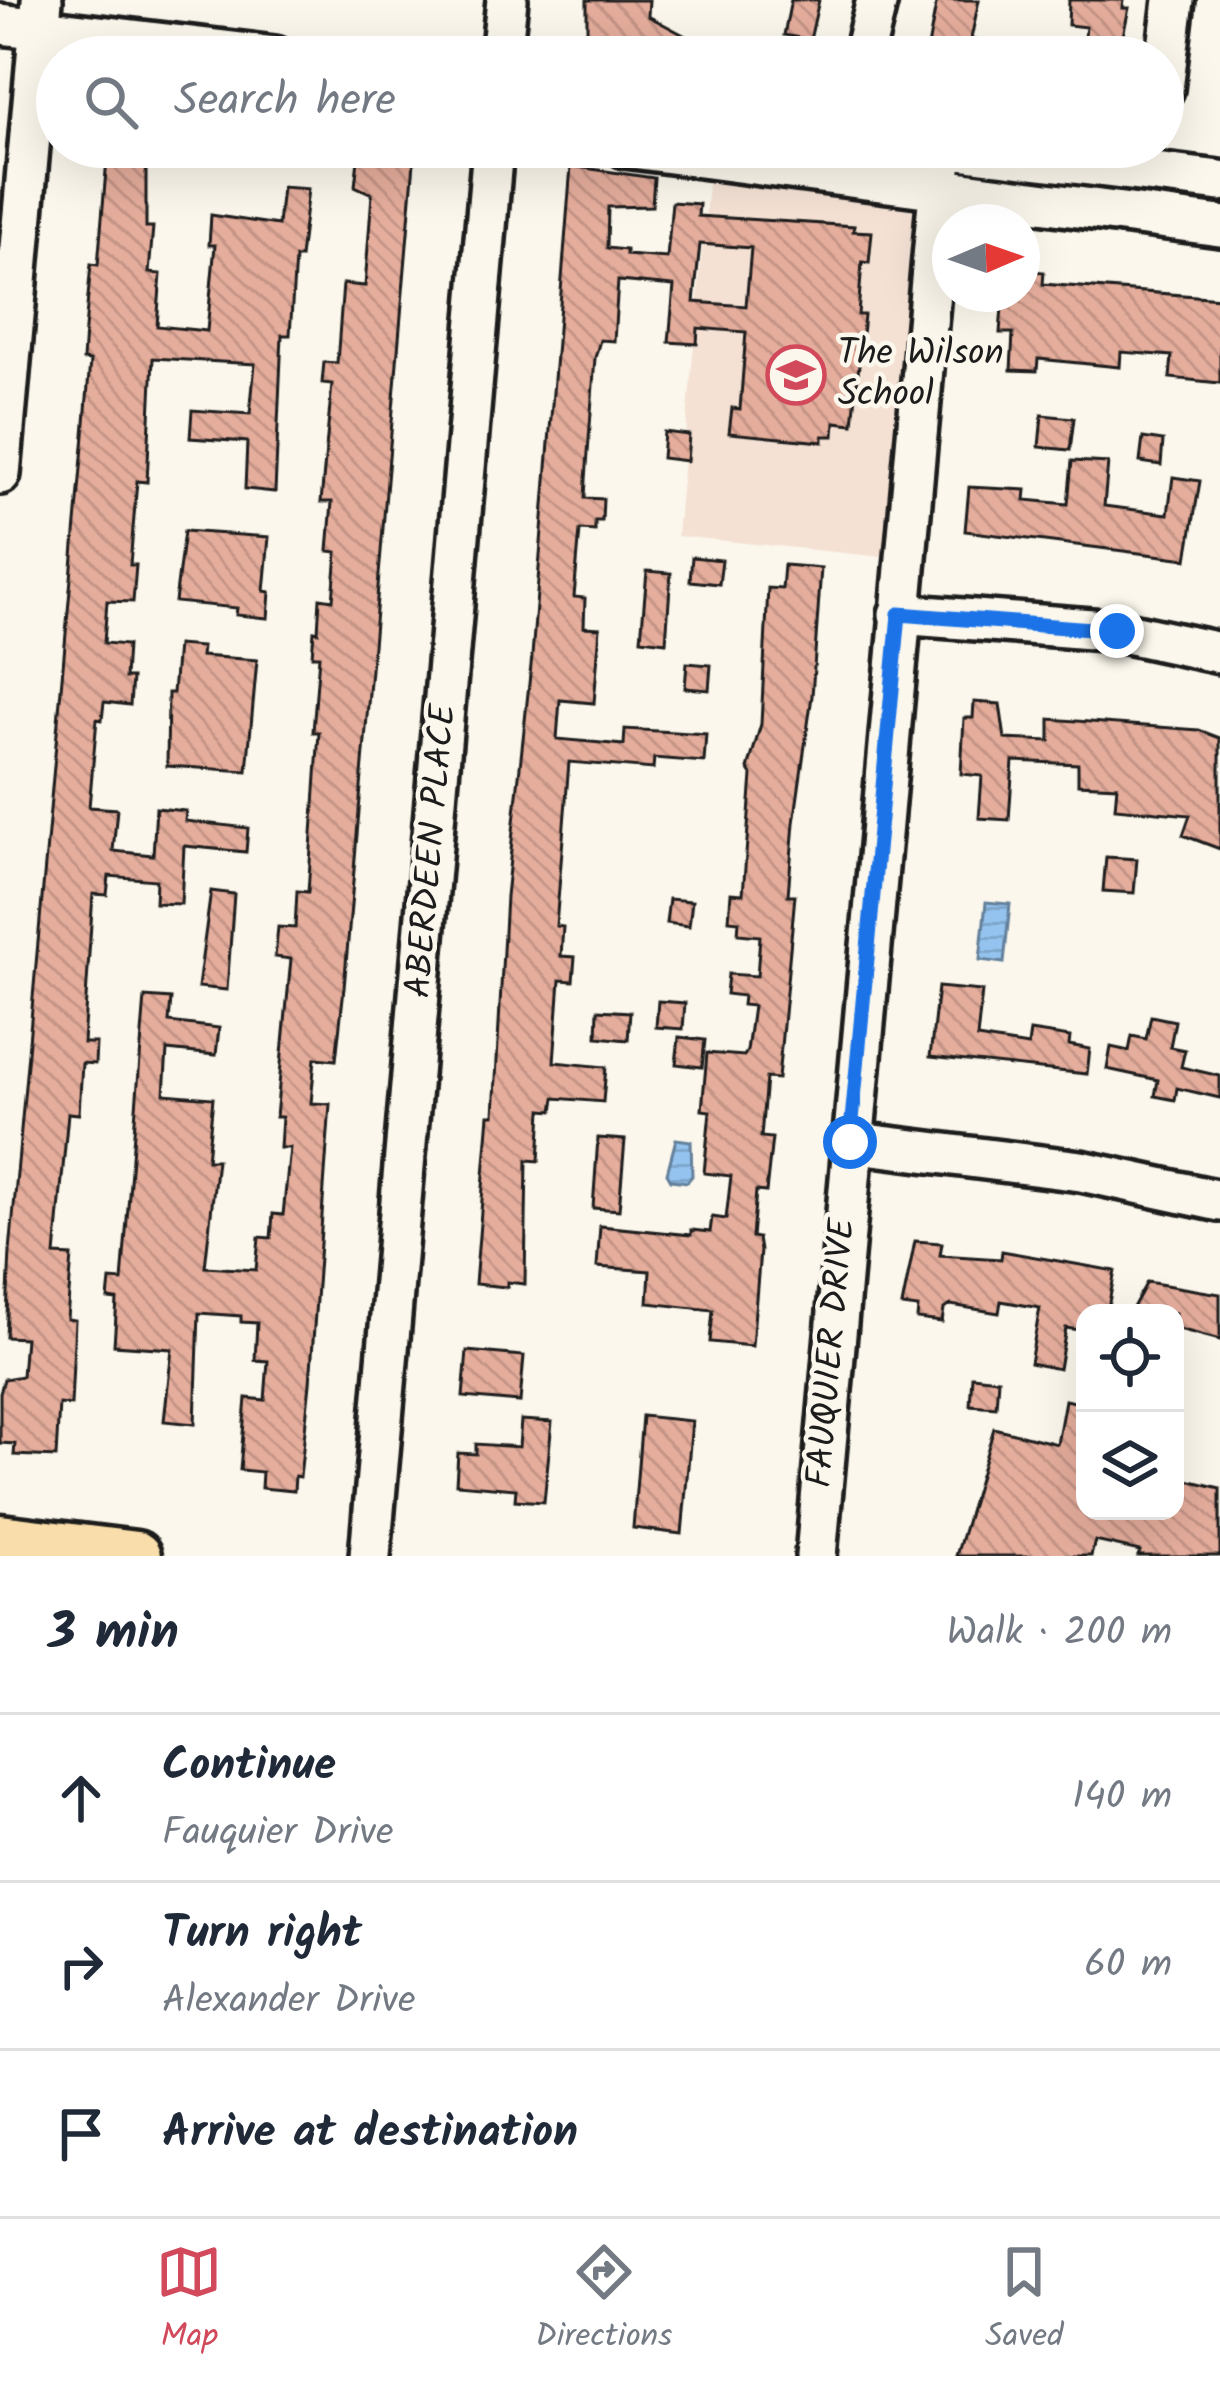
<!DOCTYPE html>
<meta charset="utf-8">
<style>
:root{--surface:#fff;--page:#f2f2f3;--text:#1f2937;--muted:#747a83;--line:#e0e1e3;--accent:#d1495b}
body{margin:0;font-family:Kalam,sans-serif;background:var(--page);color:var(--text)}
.controls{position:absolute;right:36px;bottom:36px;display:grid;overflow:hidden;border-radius:24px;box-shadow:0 12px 48px #0002}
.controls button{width:108px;height:108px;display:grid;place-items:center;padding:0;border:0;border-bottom:3px solid var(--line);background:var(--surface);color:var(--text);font:60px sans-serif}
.compass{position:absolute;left:932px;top:204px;width:108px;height:108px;border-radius:50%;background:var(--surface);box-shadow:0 12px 48px #0002;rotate:88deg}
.stop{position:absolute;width:36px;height:36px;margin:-27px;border:9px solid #1a73e8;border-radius:50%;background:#fff}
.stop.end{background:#1a73e8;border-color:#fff;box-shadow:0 3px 12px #0008}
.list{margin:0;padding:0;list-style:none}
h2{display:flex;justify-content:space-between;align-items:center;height:156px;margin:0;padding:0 48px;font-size:51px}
h2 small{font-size:39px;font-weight:400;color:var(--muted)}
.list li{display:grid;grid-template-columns:78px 1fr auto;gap:36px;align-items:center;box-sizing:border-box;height:168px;padding:0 48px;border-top:3px solid var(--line)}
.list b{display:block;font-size:45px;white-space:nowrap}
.list p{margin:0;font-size:39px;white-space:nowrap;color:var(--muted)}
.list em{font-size:39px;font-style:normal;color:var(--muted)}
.icon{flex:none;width:66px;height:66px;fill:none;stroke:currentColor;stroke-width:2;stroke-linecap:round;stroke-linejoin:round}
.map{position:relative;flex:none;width:1220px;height:1556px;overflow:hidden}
.search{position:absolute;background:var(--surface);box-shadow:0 12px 48px #0002;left:36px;right:36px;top:36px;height:132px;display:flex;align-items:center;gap:30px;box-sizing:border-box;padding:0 42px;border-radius:66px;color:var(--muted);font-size:45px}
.sheet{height:660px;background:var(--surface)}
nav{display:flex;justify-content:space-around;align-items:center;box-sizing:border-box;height:168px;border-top:3px solid var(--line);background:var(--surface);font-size:33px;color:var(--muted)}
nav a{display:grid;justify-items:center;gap:6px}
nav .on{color:var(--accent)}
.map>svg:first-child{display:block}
.built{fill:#f4e1d4}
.water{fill:url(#water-rules);stroke:#64809b;stroke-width:3}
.building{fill:url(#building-back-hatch);stroke:#1c1c1c;stroke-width:3;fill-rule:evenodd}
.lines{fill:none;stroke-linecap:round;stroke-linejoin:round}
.minor-casing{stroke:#1c1c1c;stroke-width:48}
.major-casing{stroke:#1c1c1c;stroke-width:57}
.minor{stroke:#fbf7ec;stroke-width:39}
.major{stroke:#f9deab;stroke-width:48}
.route{stroke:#1a73e8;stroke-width:15}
.labels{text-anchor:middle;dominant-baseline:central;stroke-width:9;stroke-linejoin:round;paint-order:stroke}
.poi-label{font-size:36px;fill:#1c1c1c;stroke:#fbf7ec;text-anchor:start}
.street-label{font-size:36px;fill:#1c1c1c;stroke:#fbf7ec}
</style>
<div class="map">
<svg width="1220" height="1556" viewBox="0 0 1220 1556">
<defs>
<pattern id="water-rules" width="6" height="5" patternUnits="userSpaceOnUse" patternTransform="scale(3)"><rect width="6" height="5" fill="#94c3ef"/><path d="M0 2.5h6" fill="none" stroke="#7fa7cc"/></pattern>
<pattern id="building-back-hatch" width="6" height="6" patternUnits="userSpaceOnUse" patternTransform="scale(3)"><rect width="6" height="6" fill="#e5ad9c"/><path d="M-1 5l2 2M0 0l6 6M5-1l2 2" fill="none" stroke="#c49486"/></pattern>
</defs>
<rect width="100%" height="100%" fill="#fbf7ec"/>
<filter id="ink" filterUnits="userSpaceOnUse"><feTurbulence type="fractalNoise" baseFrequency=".00833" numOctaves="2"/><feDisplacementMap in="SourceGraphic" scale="24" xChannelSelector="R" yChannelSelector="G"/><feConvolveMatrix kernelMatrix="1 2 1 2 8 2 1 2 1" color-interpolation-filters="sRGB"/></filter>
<g filter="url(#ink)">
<path class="built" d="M 709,173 L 912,204 L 917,215 L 883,557 L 677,536 Z"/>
<path class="water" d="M 986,902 L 1010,904 L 1004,963 L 980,960 Z
M 676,1139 L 691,1141 L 692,1176 L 687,1182 L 671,1180 L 667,1173 Z"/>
<path class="building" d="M 587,0 L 649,0 L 648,16 L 693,40 L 686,57 L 587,48 Z
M 791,0 L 819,0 L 810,40 L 784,35 Z
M 937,0 L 979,0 L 971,39 L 1015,48 L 1014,57 L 949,57 L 951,51 L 928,47 Z
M 1069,0 L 1124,0 L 1123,8 L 1129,8 L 1121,45 L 1084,42 L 1086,27 L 1068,25 Z
M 108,147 L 146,152 L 146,227 L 153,227 L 149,273 L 161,274 L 157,326 L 207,331 L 215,245 L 209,245 L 211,215 L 278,225 L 282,187 L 308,189 L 300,258 L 295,258 L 290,335 L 282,335 L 275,492 L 245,489 L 247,442 L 190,438 L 192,410 L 250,414 L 255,364 L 153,358 L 147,482 L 137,481 L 130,565 L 136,565 L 133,602 L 107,601 L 104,643 L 127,645 L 125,678 L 132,678 L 130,705 L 104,702 L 102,720 L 97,719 L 89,807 L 117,809 L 113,851 L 153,855 L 156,808 L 186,811 L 185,821 L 248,828 L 246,852 L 184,846 L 181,904 L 155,903 L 156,880 L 109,876 L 107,895 L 93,894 L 83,1043 L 96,1043 L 95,1064 L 82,1063 L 79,1114 L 68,1113 L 55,1255 L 72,1256 L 67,1319 L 75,1320 L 71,1405 L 59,1404 L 56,1457 L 14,1455 L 15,1444 L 0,1443 L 0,1393 L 4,1379 L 22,1376 L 25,1338 L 6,1337 L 10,1251 L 84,435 L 90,361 L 83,360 L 85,329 L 91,264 L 98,265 Z
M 370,158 L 414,162 L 344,988 L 336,1060 L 315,1058 L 311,1103 L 330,1104 L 310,1383 L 300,1477 L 295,1476 L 294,1491 L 261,1488 L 262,1472 L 240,1470 L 246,1398 L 265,1400 L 268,1361 L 255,1360 L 257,1323 L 241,1322 L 241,1316 L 199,1313 L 195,1424 L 164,1421 L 172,1349 L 114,1345 L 117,1300 L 108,1299 L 110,1280 L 122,1281 L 145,997 L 171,999 L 169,1022 L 219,1028 L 216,1055 L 167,1050 L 164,1094 L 213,1098 L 207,1160 L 217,1160 L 205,1267 L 256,1270 L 259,1237 L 271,1238 L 273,1214 L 283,1215 L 290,1148 L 280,1148 L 282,1117 L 276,1117 L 291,959 L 275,957 L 278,927 L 295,928 L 297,891 L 308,892 L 319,732 L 313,732 L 319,656 L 312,656 L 314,631 L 318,632 L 320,598 L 333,600 L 337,552 L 328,551 L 332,502 L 321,502 L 332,384 L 322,383 L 324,362 L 337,363 L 343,284 L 365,286 L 372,194 L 355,186 L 358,160 Z
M 571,166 L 654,178 L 652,206 L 608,207 L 607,248 L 626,250 L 626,255 L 667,258 L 672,202 L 699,204 L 698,216 L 854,226 L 853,231 L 872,232 L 869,263 L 862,262 L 858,315 L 864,315 L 853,424 L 835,422 L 834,436 L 823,436 L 823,442 L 729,433 L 732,408 L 740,409 L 746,332 L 698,328 L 697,344 L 669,342 L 674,286 L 618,281 L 614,341 L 600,340 L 595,358 L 586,480 L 585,498 L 603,499 L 602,521 L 595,521 L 595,531 L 580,530 L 574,597 L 585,598 L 584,627 L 600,628 L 594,703 L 560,700 L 557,739 L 624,745 L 625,729 L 706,734 L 704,762 L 654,758 L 653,769 L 569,762 L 556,926 L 563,927 L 561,956 L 575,957 L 573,981 L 560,980 L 554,1062 L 606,1067 L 603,1102 L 555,1098 L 553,1111 L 542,1110 L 539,1161 L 527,1160 L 525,1284 L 507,1282 L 507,1287 L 475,1284 L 489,1115 L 494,1115 L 506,896 L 532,656 ZM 700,244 L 751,248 L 746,306 L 694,302 Z
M 1022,270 L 1044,272 L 1043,284 L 1220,298 L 1220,383 L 1170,378 L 1172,356 L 1121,352 L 1120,367 L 1038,359 L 1037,371 L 1011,370 L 1013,333 L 1000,333 L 1003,294 L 1022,294 Z
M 1042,415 L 1074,418 L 1070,450 L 1039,447 Z
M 664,432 L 689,435 L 687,461 L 662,458 Z
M 1143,438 L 1163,441 L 1161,465 L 1140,462 Z
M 1072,461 L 1108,463 L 1104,506 L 1168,514 L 1173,477 L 1200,481 L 1187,559 L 965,531 L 969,487 L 1026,490 L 1025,500 L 1068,504 Z
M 184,531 L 269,537 L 264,591 L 270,592 L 268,618 L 236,615 L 237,608 L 175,602 Z
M 692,557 L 722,560 L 719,584 L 690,581 Z
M 784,565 L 821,568 L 812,696 L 794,823 L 788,895 L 795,895 L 778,1079 L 766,1078 L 761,1137 L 772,1138 L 766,1192 L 756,1191 L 752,1237 L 758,1238 L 760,1251 L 752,1346 L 710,1342 L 713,1310 L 648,1303 L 650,1271 L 597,1267 L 600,1226 L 691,1235 L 691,1230 L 710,1232 L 712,1217 L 726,1219 L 731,1176 L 704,1173 L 710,1111 L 702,1110 L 707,1053 L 744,1056 L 747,1051 L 753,1006 L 742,1005 L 743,996 L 726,994 L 728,974 L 757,976 L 760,936 L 738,934 L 739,921 L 729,920 L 731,893 L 743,894 L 752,775 L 748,769 L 761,724 L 768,588 L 782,589 Z
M 647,571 L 671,573 L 666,642 L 641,639 Z
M 177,645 L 202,647 L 201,656 L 257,660 L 247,771 L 167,766 L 168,693 L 173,693 Z
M 687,663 L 711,665 L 709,690 L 685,688 Z
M 974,702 L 1000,704 L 1005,739 L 1050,741 L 1050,719 L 1199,730 L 1220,738 L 1220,849 L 1183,835 L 1190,815 L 1115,808 L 1117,786 L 1078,784 L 1078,764 L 1013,761 L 1009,820 L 979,818 L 982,776 L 961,774 L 964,718 L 973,718 Z
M 1106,857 L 1137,859 L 1134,893 L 1103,891 Z
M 211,891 L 234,894 L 227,990 L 198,987 Z
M 669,899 L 692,901 L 689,926 L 666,923 Z
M 938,987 L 982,991 L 977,1038 L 1028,1046 L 1030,1031 L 1070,1037 L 1069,1045 L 1090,1049 L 1087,1074 L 930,1057 Z
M 658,1001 L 685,1003 L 683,1029 L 656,1027 Z
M 598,1010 L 630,1012 L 628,1040 L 597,1037 Z
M 1151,1016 L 1175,1021 L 1170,1047 L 1185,1050 L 1181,1067 L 1220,1076 L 1220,1098 L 1177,1088 L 1175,1100 L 1155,1096 L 1158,1080 L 1107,1069 L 1111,1047 L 1129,1051 L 1132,1036 L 1146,1039 Z
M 679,1037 L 705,1040 L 702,1067 L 676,1064 Z
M 598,1138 L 625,1140 L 619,1210 L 593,1208 Z
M 915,1241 L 942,1243 L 940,1255 L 1001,1259 L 1002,1251 L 1115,1271 L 1107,1313 L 1085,1313 L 1085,1331 L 1066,1328 L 1059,1369 L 1030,1363 L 1040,1308 L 1001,1301 L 999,1313 L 951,1305 L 944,1309 L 942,1322 L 917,1319 L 918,1308 L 902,1306 Z
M 1147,1282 L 1220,1294 L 1220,1340 L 1175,1328 L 1175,1313 L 1130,1313 Z
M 467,1351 L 524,1356 L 520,1402 L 463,1397 Z
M 972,1376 L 998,1379 L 996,1407 L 970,1405 Z
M 1065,1400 L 1085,1404 L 1085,1511 L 1175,1511 L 1175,1477 L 1220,1488 L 1220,1556 L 1138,1556 L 1140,1551 L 1095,1541 L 1091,1556 L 956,1556 L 994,1428 L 1057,1444 Z
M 642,1416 L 692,1421 L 682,1534 L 633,1528 Z
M 521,1420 L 552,1422 L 544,1502 L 515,1500 L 516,1489 L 456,1484 L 458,1453 L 476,1454 L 476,1444 L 519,1447 Z"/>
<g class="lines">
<defs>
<path id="minor" d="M 0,24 L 275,57
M 501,57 L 507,0
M 863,57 L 877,0
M 1163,89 L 1174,0
M 625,147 L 1220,226
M 942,147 L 1220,181
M 0,474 L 42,0
M 899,614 L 1117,631 L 1220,653
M 850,1142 L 1081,1171 L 1220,1201
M 370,1556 L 493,147
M 816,1556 L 943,147"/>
<path id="major" d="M 0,1539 L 136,1556"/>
</defs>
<use href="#minor" class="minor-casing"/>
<use href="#major" class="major-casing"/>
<use href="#minor" class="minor"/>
<use href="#major" class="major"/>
</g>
</g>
<g class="lines" filter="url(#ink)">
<path class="route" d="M 850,1142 L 899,614 L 1117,631"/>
</g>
<defs>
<symbol id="school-ring" viewBox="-11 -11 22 22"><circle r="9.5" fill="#fbf7ec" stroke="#d1495b" stroke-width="1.5"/><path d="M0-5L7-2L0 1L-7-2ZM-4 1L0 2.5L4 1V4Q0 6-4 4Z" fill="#d1495b"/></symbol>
</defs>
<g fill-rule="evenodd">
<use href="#school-ring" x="763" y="342" width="66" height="66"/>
</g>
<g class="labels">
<g class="poi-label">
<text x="838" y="354">The Wilson<tspan x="838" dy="41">School</tspan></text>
</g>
<g class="street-label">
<text transform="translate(432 851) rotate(-85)">ABERDEEN PLACE</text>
<text transform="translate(832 1353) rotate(-85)">FAUQUIER DRIVE</text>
</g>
</g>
</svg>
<div class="controls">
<button><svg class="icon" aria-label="locate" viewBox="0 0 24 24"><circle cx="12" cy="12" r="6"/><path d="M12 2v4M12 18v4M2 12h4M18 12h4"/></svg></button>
<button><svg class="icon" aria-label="layers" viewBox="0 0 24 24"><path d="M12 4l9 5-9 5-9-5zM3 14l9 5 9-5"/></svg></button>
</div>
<svg class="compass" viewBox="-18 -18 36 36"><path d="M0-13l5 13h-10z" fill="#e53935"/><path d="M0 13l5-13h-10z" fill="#747a83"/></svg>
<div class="stop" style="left:850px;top:1142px"></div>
<div class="stop end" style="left:1117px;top:631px"></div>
<div class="search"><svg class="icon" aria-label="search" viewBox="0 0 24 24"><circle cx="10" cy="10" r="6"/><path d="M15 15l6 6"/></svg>Search here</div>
</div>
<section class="sheet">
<h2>3 min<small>Walk · 200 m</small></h2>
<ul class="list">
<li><svg class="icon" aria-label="ahead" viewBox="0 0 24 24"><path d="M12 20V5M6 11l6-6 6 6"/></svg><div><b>Continue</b><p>Fauquier Drive</p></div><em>140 m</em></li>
<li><svg class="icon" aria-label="right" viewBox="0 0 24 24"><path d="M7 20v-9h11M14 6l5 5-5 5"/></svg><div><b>Turn right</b><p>Alexander Drive</p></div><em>60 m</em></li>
<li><svg class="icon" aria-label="arrive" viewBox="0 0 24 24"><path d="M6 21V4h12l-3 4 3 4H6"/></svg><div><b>Arrive at destination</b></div></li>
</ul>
</section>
<nav>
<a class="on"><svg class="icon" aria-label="map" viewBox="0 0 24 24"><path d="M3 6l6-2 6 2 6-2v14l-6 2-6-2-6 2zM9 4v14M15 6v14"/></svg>Map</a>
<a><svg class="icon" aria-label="directions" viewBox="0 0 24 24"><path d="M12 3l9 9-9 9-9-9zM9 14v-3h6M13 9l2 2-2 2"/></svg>Directions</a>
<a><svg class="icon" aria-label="saved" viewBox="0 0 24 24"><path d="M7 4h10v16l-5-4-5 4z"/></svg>Saved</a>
</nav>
